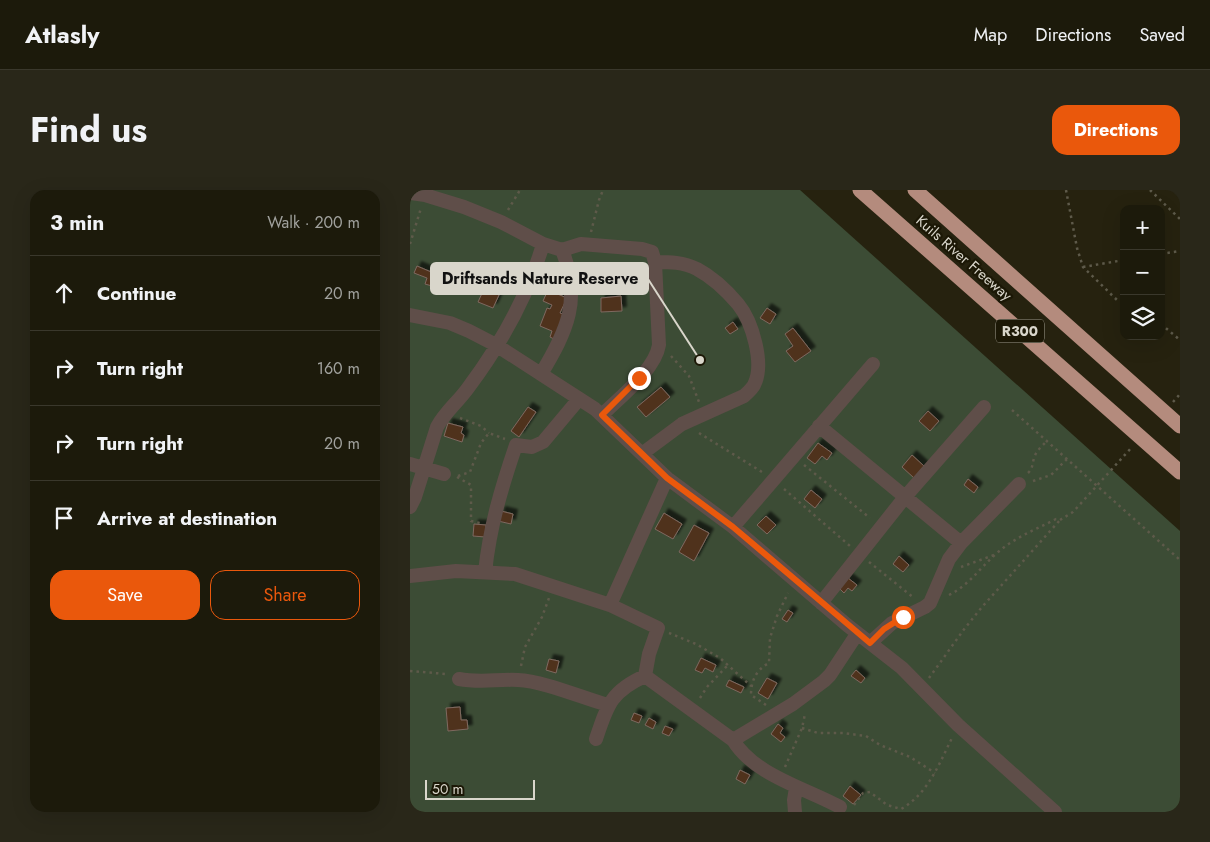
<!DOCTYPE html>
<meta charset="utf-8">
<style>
:root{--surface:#1c1a0b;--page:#292719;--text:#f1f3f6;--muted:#a0a19d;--line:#3a382c;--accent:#ea580c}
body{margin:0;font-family:Jost,sans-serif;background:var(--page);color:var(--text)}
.controls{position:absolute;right:15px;top:15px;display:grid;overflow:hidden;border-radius:10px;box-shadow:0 5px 20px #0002}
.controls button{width:45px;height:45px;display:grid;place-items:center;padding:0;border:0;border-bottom:1px solid var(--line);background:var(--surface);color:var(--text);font:25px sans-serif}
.scale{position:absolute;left:15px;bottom:12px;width:110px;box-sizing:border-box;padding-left:5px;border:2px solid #d9d6cb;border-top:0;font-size:14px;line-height:18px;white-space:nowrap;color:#d9d6cb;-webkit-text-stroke:4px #1c1806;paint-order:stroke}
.stop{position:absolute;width:15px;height:15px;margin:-11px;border:4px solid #ea580c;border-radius:50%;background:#fff}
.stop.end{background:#ea580c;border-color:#fff;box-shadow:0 1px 5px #0008}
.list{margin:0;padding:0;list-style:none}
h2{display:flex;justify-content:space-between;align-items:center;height:65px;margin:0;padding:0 20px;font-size:21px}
h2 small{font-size:16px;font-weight:400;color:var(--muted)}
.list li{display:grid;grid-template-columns:32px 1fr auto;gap:15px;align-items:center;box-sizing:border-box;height:75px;padding:0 20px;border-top:1px solid var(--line)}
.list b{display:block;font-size:19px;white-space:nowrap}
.list em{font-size:16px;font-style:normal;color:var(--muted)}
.actions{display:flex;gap:10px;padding:15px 20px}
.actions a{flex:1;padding:11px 0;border:1px solid var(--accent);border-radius:15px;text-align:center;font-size:18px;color:var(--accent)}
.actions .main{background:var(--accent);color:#fff}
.icon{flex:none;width:28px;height:28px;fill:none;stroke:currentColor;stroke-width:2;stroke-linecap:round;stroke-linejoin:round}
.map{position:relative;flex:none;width:770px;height:622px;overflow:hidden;border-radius:15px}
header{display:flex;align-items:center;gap:30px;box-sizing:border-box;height:70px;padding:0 25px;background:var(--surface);border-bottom:1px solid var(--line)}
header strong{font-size:24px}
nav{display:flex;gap:28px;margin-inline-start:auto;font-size:18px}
.intro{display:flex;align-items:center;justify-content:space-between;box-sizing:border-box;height:120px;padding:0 30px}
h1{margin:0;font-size:35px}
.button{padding:12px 22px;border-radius:15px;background:var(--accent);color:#fff;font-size:18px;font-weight:700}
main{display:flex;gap:30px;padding:0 30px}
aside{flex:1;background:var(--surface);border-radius:15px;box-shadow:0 5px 20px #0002}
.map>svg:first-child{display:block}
.green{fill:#3c4c35}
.building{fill:#50301f;stroke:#7e695f;filter:url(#shadow)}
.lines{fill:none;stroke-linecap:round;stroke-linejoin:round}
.path{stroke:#5e5a4a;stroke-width:2.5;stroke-dasharray:2.5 4;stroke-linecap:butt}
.street{stroke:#5f4e49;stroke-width:14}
.highway{stroke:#b48b7d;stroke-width:15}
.route{stroke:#ea580c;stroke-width:6}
.labels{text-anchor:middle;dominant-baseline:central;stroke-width:4.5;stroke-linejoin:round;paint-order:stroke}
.shield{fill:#1c1806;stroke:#a09d90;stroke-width:1}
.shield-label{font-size:14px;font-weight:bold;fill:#d9d6cb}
.street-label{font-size:15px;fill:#d9d6cb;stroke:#1c1806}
.leader{fill:none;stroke:#d9d6cb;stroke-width:2}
.callout-dot{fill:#d9d6cb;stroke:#1c1806;stroke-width:2}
.callout{fill:#d9d6cb;stroke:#d9d6cb;stroke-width:2}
.callout-label{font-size:16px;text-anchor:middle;font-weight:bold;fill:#111}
</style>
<header>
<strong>Atlasly</strong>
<nav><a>Map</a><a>Directions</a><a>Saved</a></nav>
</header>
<div class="intro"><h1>Find us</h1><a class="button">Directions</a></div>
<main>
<aside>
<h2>3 min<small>Walk · 200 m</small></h2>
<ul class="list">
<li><svg class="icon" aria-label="ahead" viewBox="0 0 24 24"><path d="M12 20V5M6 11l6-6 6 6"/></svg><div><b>Continue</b></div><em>20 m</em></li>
<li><svg class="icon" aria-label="right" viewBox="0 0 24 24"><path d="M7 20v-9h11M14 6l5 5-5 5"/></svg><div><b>Turn right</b></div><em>160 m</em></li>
<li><svg class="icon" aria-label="right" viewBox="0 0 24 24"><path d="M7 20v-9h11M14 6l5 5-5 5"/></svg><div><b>Turn right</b></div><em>20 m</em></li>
<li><svg class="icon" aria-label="arrive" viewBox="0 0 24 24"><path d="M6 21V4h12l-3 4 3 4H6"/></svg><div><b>Arrive at destination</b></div></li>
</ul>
<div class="actions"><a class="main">Save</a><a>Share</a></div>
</aside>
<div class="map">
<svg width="770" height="622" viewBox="0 0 770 622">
<defs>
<filter id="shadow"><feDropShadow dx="4.5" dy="-4.5" stdDeviation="1" flood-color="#0009"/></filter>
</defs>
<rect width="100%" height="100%" fill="#26220f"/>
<path class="green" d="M 0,0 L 390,0 L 770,341 L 770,622 L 0,622 Z"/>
<path class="building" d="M 7,76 L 26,84 L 22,96 L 15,94 L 17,88 L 4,83 Z
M 74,99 L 89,105 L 83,118 L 68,112 Z
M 138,100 L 157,108 L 150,123 L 153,124 L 146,150 L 140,147 L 142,141 L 130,136 L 137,118 L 140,119 L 142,115 L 133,111 Z
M 211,106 L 212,121 L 191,122 L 191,108 Z
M 357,118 L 366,124 L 360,134 L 350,128 Z
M 323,132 L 328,139 L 320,144 L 315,138 Z
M 383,138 L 401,161 L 385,172 L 376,161 L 383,156 L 375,144 Z
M 251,197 L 260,207 L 236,227 L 227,217 Z
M 118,217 L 126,222 L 109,247 L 101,241 Z
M 518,221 L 529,231 L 520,241 L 509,231 Z
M 38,233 L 53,237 L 51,243 L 54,245 L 52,252 L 34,246 Z
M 408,253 L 422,263 L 417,270 L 412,266 L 405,274 L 397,268 Z
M 502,265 L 514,276 L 504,288 L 492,277 Z
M 558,289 L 568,297 L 564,303 L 554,295 Z
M 401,300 L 412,309 L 405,318 L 394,309 Z
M 91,321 L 103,324 L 101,334 L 88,331 Z
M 254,323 L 272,334 L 263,349 L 245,339 Z
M 356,326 L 366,335 L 357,344 L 347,335 Z
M 64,334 L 76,335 L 75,347 L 63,346 Z
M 284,335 L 299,343 L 284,371 L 269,362 Z
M 489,366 L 499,375 L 493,382 L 483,374 Z
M 438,388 L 447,395 L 442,401 L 438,398 L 434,403 L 429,398 Z
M 378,420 L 383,423 L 377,432 L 372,429 Z
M 291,468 L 306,475 L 303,482 L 295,478 L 292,483 L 285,480 Z
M 139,469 L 149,471 L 146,483 L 136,480 Z
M 446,480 L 455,488 L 451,493 L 441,486 Z
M 357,488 L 367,493 L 358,509 L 348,503 Z
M 319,490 L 334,497 L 331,503 L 316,496 Z
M 50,517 L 51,530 L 57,530 L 58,539 L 38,541 L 36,518 Z
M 224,523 L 232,526 L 229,533 L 221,530 Z
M 239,528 L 246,532 L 243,539 L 235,535 Z
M 368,534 L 373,538 L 370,543 L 375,547 L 371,552 L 361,544 Z
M 255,536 L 263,539 L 259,546 L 252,543 Z
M 330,580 L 340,585 L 335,594 L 326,589 Z
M 440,596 L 451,605 L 443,614 L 433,606 Z"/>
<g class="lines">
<path class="path" d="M 656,0 L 667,58 L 673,77 L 707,110 L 714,113
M 740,0 L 770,29
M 98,20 L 110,0
M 181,42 L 189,10 L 193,0
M 0,54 L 11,18
M 751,64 L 770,61
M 673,77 L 714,70
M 751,134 L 770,150
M 261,166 L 279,186 L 289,212
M 763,212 L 770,204
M 602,220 L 770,370
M 50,228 L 71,236 L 79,243
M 289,243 L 352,282
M 394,275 L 460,328
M 618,283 C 623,278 622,275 624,268 C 626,261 632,256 637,251
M 48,286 L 60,282 L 71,253 L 79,243 L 95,249
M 47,287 L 61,295 L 61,331 L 70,333
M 623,291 L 641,285 L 657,269
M 374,299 L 440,356
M 459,372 L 504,408
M 551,377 L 584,365
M 539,405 C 559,395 569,379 586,364 C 603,348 625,340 646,329 L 650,330 L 663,322 L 722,257
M 259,443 L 286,454 L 310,468 L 341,496
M 111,476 L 115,457 L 132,427 L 139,408
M 0,481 L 36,484
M 519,488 L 555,438 L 572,417 L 650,330
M 290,508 L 297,497 L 318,475
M 356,515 L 341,505 C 341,491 346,480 359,473 L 360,448 L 367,426 L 378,403
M 392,538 L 408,543 L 433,543 L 456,546 L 470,555 L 500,567 L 525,583
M 375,577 L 392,538 L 395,524
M 444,615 L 453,603 L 460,602 L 477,615 L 491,619 C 518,604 529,574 542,548"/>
<path class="street" d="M 0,3 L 15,5 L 54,17 L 91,32 L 133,54 L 152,60 L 171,54 L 232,59 L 242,62 L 245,72
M 0,125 L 40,133 L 59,141 L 86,155 L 185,219 L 257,288 L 323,337 L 437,435 L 492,478 L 548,535 L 645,622
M 131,184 C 157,141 172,109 152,60
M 192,225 C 210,207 245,180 249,155 L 245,72 C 260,72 273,72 287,79 C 302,87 317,101 328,114 C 342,131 355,174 344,195 C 342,199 338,202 334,206 L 272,234 L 233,263
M 409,236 L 551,353
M 0,274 L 34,284
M 0,317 L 5,307 L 27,237 C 35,222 48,212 58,198 C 90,155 118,106 133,54
M 323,337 L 463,174
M 75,382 C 80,336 91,299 106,255 L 122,257 L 133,252 L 169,209
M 0,386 L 46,381 L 105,384 L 200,415 L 248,438 L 239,464 L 235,486 L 323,550 C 344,585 395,598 430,617
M 411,413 L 495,307 L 574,217
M 200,415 L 257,288
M 460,453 L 482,433 L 515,417 L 520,413 L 539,369 L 551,353 L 609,294
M 49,489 C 70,493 87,489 108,490 C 133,491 173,508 198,515
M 186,549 C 197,516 201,501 235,486
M 323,550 L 383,514 L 414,491 L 420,485 L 447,444
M 385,622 L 384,610 L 386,598"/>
<path class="highway" d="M 450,0 L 770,282
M 505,0 L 770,236"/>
</g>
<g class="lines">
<path class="route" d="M 229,188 L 192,225 L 257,288 L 323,337 L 460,453 L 474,439 L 493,427"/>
</g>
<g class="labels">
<rect class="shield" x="586" y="129.5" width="48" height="23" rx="4"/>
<g class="shield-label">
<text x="610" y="141">R300</text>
</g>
<g class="street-label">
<text transform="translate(554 68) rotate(41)">Kuils River Freeway</text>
</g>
</g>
<path class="leader" d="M290 170L238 89"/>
<circle class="callout-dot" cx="290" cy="170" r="5"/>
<rect class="callout" x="21" y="73" width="217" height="31" rx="5"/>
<g class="callout-label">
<text x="130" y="94">Driftsands Nature Reserve</text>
</g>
</svg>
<div class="controls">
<button>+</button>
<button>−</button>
<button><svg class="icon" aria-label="layers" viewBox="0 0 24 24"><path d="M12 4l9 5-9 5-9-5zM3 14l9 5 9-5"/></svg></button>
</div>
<div class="scale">50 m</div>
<div class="stop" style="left:493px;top:427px"></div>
<div class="stop end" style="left:229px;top:188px"></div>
</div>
</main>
